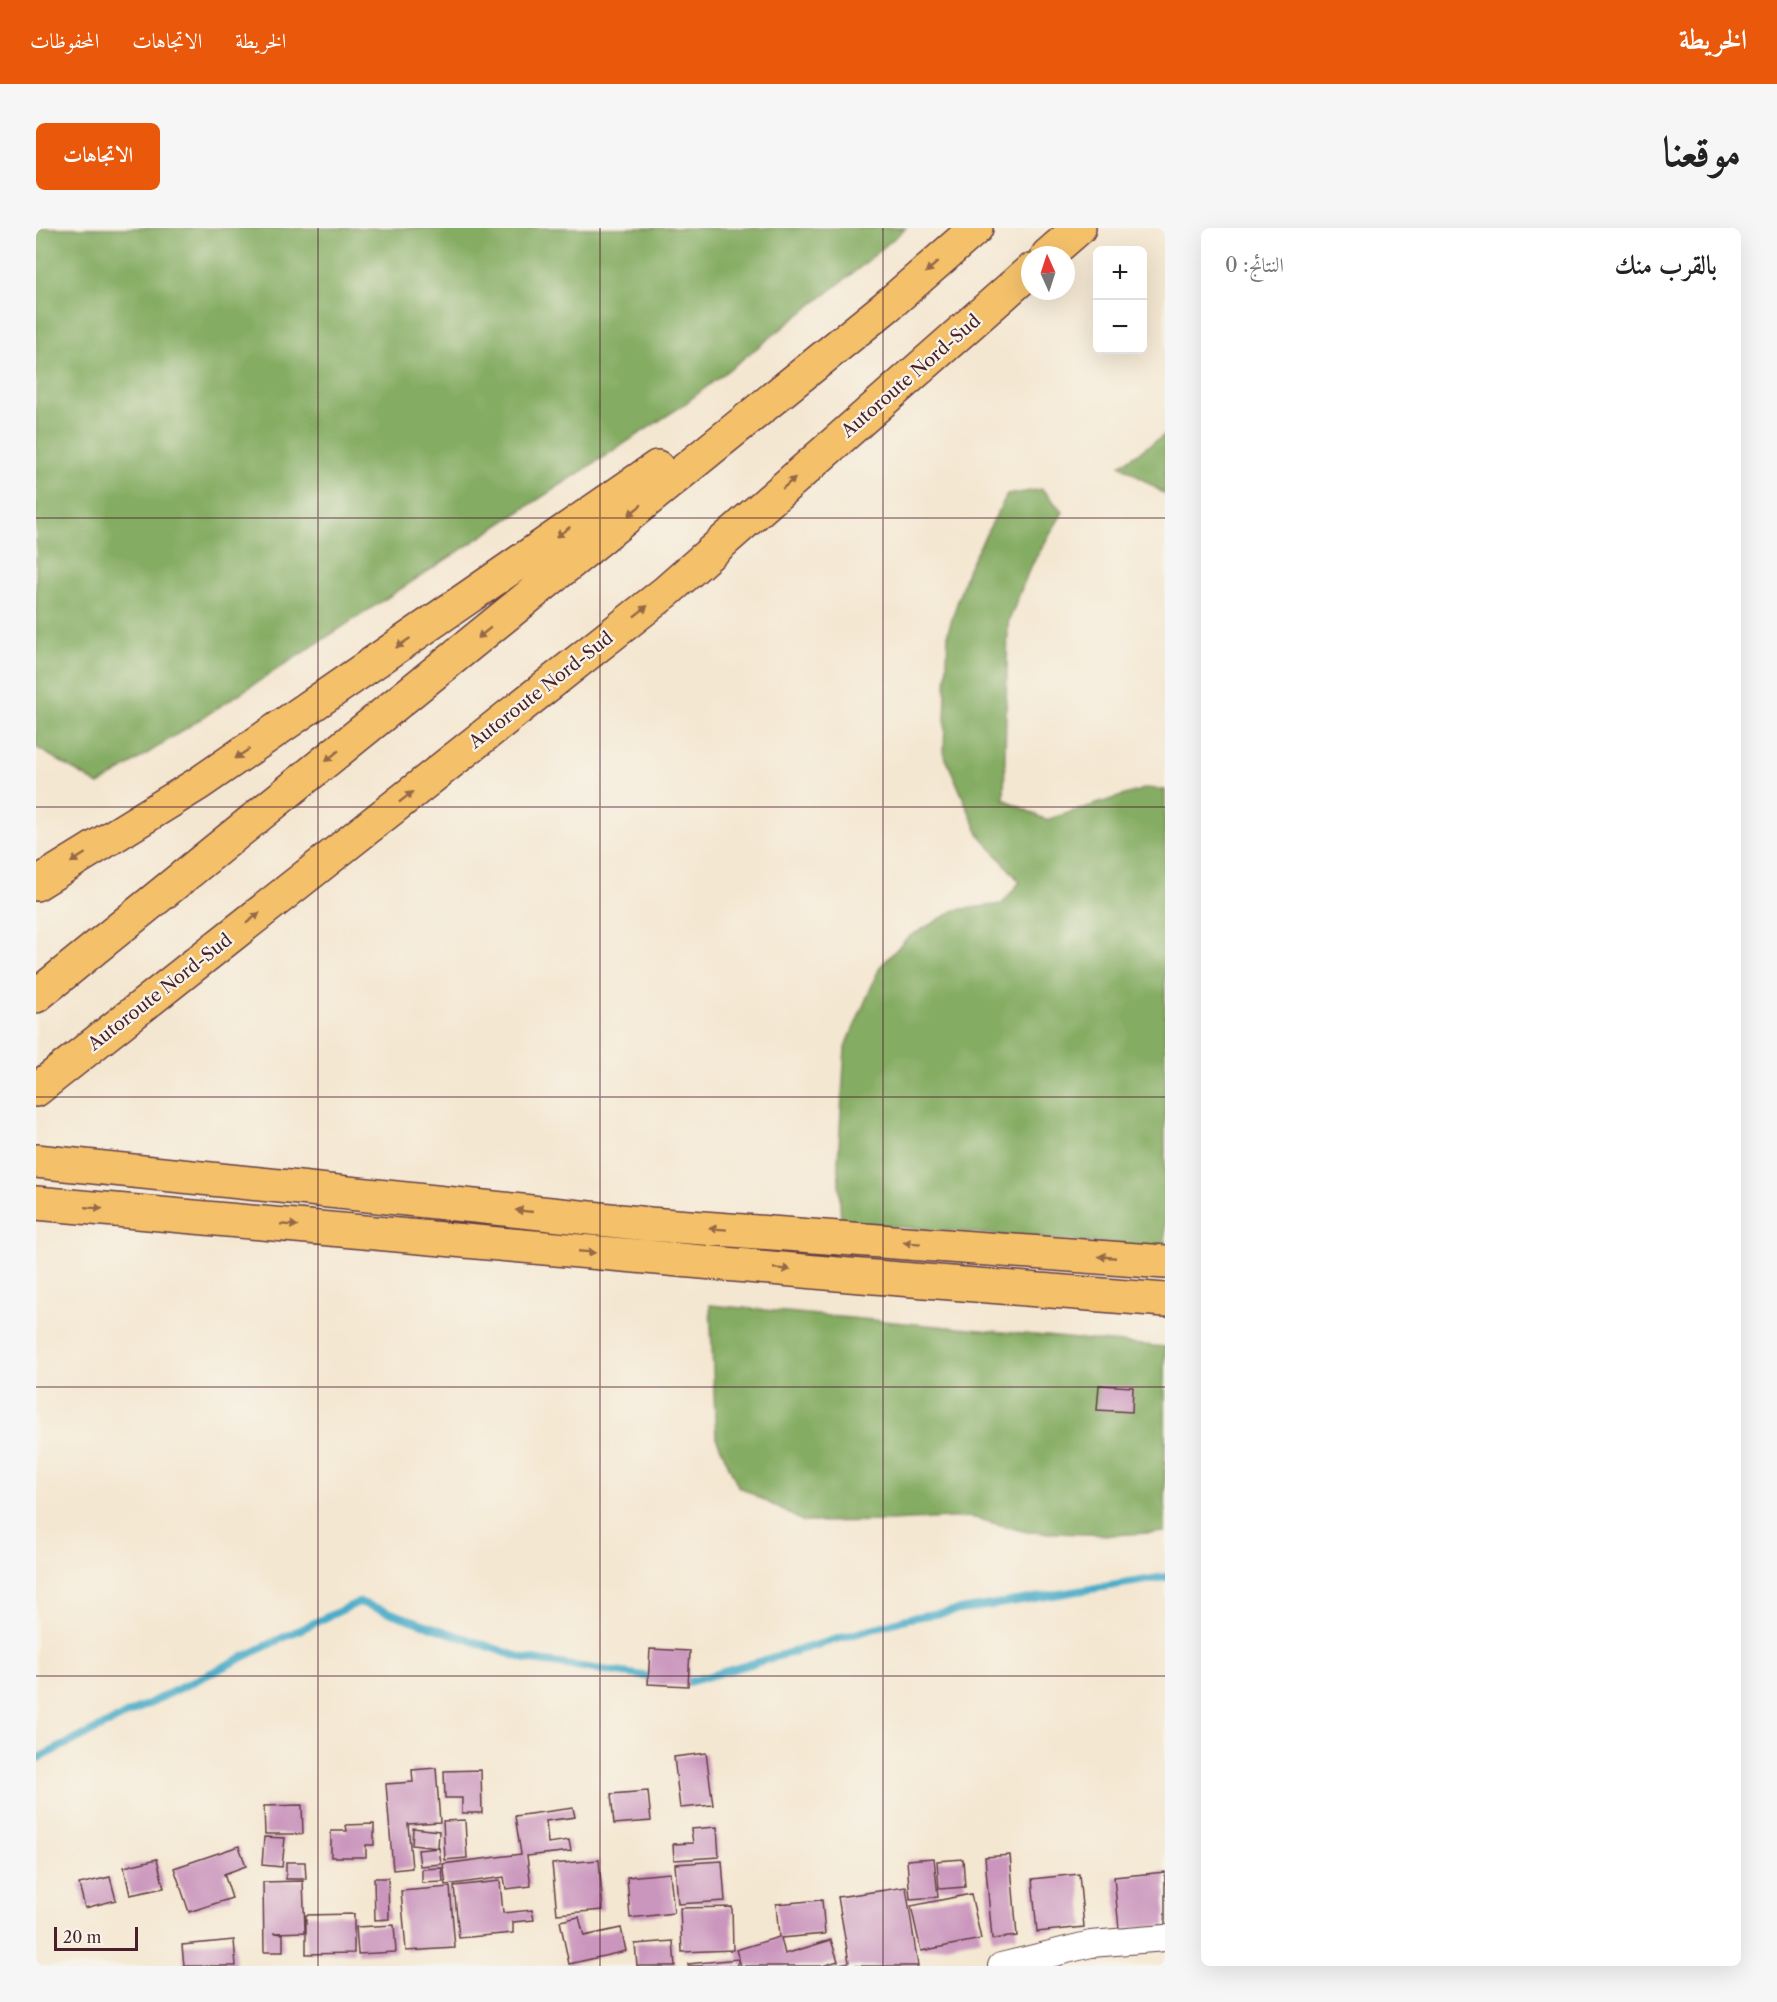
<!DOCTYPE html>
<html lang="ar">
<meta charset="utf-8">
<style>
:root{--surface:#fff;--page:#f6f6f6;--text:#222;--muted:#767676;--line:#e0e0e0;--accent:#ea580c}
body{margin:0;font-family:"Libre Caslon Text",Amiri,serif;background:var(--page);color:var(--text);direction:rtl}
.controls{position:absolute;right:18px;top:18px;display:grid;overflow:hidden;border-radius:9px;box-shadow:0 6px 24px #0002}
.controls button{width:54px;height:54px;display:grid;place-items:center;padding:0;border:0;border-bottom:2px solid var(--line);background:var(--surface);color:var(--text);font:30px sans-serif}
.compass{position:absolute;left:985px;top:18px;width:54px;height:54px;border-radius:50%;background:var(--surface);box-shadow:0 6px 24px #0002;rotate:357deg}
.scale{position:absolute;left:18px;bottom:15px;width:84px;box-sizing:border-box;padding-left:6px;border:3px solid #4a1f2b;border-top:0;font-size:16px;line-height:21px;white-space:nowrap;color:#4a1f2b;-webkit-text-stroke:4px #f7f3e8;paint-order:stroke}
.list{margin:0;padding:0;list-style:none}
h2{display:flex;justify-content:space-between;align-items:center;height:78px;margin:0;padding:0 24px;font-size:26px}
h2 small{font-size:20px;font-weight:400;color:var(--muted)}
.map{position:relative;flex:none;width:1129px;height:1738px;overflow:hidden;direction:ltr;border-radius:9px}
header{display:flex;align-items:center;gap:36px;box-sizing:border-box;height:84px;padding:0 30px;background:var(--accent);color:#fff}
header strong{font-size:28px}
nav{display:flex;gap:33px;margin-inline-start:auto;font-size:21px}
.intro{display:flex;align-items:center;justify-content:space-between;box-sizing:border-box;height:144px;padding:0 36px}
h1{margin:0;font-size:42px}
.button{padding:15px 27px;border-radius:9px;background:var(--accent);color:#fff;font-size:21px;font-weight:700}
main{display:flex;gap:36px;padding:0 36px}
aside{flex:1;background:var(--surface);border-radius:9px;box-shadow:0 6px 24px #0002}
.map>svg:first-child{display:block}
.forest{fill:#84ac62;stroke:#676646;stroke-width:1.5}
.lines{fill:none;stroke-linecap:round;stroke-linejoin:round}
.stream{stroke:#49acc8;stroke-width:8}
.building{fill:#cb96be}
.street-casing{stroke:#643d44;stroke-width:28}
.primary-casing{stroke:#643d44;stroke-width:36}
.highway-casing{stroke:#643d44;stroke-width:36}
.street{stroke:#fff;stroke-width:26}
.primary{stroke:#f4c16a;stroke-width:33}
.highway{stroke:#f4c16a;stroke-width:33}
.oneway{fill:#966847}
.grid{fill:none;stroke:#4a1f2b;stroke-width:1.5;stroke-opacity:0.55}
.labels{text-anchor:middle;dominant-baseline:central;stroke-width:4.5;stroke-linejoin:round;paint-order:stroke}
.street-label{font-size:18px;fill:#4a1f2b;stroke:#f7f3e8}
</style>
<header>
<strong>الخريطة</strong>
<nav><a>الخريطة</a><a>الاتجاهات</a><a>المحفوظات</a></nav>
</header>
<div class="intro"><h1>موقعنا</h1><a class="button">الاتجاهات</a></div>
<main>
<aside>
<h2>بالقرب منك<small>النتائج: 0</small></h2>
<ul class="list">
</ul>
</aside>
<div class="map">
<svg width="1129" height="1738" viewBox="0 0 1129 1738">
<rect width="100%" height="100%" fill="#f7f3e8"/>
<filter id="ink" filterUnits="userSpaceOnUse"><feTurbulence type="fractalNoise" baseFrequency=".0167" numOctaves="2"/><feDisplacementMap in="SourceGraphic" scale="12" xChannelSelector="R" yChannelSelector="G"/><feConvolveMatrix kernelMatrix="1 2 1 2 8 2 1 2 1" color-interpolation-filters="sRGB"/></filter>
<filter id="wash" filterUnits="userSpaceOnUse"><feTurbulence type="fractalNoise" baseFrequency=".008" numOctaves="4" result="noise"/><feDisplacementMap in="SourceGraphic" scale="24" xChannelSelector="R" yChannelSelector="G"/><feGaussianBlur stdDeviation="1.35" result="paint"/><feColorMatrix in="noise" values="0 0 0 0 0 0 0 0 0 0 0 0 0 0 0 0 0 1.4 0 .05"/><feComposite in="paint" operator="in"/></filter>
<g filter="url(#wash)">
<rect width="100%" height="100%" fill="#f4e7d1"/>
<path class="forest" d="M 0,0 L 870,0 L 822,41 L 646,178 L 63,557 L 0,519 Z
M 1129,207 L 1129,266 L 1084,237 Z
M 1006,261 L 1027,284 L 993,342 L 972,395 L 968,571 L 1010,592 L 1111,560 L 1129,562 L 1129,1021 L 805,994 L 802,934 L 809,820 L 844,739 L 871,710 L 919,682 L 966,676 L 984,654 L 943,606 L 908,526 L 912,404 L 932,340 L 971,267 Z
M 674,1077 L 1129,1119 L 1129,1304 L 1077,1307 L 991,1304 L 935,1289 L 854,1293 L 768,1294 L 702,1258 L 680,1209 Z"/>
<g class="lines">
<path class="stream" d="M 641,1453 L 653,1454 L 874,1390 L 1129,1349
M 0,1531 L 244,1411 L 323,1374 L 489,1431 L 622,1450"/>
</g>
<g id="blocks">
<path class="building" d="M 1063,1157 L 1097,1159 L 1096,1184 L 1061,1182 Z
M 614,1421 L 654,1423 L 652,1458 L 612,1456 Z
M 670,1525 L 677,1577 L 644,1580 L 638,1529 Z
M 400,1540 L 404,1594 L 372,1596 L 376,1640 L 357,1642 L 350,1556 L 377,1554 L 376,1542 Z
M 445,1542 L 446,1585 L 426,1585 L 426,1570 L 409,1570 L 408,1543 Z
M 612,1563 L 615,1593 L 578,1596 L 575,1566 Z
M 266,1577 L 267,1606 L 229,1606 L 228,1578 Z
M 537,1580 L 539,1589 L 510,1593 L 512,1615 L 533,1612 L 535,1623 L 491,1628 L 495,1658 L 470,1661 L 468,1649 L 410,1657 L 407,1636 L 485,1626 L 479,1588 Z
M 429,1592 L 431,1630 L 409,1632 L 407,1593 Z
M 338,1596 L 338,1617 L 330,1617 L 330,1629 L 295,1629 L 295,1603 L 311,1603 L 310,1597 Z
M 681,1599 L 683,1629 L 638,1632 L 637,1616 L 657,1615 L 655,1601 Z
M 377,1600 L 403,1603 L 402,1620 L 376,1617 Z
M 228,1609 L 249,1610 L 246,1639 L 226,1637 Z
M 203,1618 L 210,1638 L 188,1646 L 196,1670 L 153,1684 L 138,1640 Z
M 403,1620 L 405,1636 L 384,1638 L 382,1622 Z
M 974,1627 L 981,1708 L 956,1711 L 949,1629 Z
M 898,1630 L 902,1669 L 874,1671 L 871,1632 Z
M 121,1631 L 128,1660 L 94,1667 L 88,1639 Z
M 927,1631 L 929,1659 L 903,1661 L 901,1633 Z
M 563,1632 L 567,1682 L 521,1686 L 516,1636 Z
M 686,1633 L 689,1673 L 642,1676 L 639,1636 Z
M 250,1634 L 269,1634 L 270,1651 L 250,1651 Z
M 406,1640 L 407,1654 L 386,1655 L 386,1641 Z
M 1129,1644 L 1129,1697 L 1083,1701 L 1078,1649 Z
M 634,1645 L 638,1685 L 594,1690 L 591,1649 Z
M 1043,1646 L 1048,1699 L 1001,1704 L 996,1651 Z
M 74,1649 L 80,1672 L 49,1680 L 43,1656 Z
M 338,1650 L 352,1650 L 353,1691 L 339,1692 Z
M 267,1653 L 269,1704 L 238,1705 L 247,1706 L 247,1724 L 228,1724 L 227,1654 Z
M 464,1653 L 467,1685 L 496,1682 L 498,1692 L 477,1694 L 477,1705 L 423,1710 L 418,1658 Z
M 414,1659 L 419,1720 L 370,1723 L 365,1663 Z
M 870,1659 L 882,1738 L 794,1738 L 813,1734 L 802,1669 Z
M 935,1666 L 945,1711 L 885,1723 L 875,1678 Z
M 786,1672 L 789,1706 L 745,1710 L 749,1726 L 795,1712 L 802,1733 L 786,1738 L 705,1738 L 700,1722 L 743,1709 L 740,1676 Z
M 696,1679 L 697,1722 L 646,1724 L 644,1680 Z
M 318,1686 L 318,1725 L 270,1726 L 270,1687 Z
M 543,1689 L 548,1708 L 585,1700 L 590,1723 L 533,1736 L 524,1693 Z
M 358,1697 L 360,1724 L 322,1726 L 320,1699 Z
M 198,1712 L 200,1738 L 148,1738 L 146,1717 Z
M 637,1713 L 639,1738 L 601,1738 L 599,1716 Z
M 702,1731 L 702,1738 L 652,1738 L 652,1736 Z"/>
</g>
</g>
<g filter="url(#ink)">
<use href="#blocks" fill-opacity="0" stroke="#643d44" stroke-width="1.5"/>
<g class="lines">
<defs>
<path id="street" d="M 965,1738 L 1055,1716 L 1129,1710"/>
<path id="primary" d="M 0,933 L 613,996 L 1129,1034
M 0,975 L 813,1047 L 1129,1072"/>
<path id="highway" d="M 1012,27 L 1043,0
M 0,656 L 162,556 L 621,239
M 0,768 L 851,78 L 940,0
M 0,862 L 631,363 L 994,43"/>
</defs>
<use href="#street" class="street-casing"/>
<use href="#primary" class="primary-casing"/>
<use href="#highway" class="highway-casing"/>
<use href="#street" class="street"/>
<use href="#primary" class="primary"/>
<use href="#highway" class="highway"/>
</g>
<defs><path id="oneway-solid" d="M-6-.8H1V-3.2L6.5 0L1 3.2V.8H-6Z" transform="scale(1.5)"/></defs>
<g class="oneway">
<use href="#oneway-solid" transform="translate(896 39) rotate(139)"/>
<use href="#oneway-solid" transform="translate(753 255) rotate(-41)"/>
<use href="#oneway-solid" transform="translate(599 282) rotate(141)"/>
<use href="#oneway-solid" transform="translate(527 304) rotate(145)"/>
<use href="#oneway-solid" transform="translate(605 383) rotate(-38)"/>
<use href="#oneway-solid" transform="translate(448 405) rotate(141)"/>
<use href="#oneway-solid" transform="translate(367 415) rotate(146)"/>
<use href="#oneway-solid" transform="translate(206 526) rotate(146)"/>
<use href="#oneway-solid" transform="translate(296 528) rotate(141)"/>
<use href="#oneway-solid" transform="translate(370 569) rotate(-38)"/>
<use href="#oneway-solid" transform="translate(42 630) rotate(148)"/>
<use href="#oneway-solid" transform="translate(217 690) rotate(-38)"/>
<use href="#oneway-solid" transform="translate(58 980) rotate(5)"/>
<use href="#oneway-solid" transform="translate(488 983) rotate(-174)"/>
<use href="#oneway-solid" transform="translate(253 997) rotate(5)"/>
<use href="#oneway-solid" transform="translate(682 1001) rotate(-176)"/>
<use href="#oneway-solid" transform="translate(876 1015) rotate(-176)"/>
<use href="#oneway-solid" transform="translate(551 1024) rotate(5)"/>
<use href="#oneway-solid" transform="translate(1071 1029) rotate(-175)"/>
<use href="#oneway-solid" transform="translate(746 1041) rotate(5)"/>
</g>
</g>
<path class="grid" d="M 282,0 L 282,1738M 564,0 L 564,1738M 847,0 L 847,1738M 0,290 L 1129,290M 0,579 L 1129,579M 0,869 L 1129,869M 0,1159 L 1129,1159M 0,1448 L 1129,1448"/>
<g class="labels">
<g class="street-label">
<text transform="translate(875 148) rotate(-41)">Autoroute Nord-Sud</text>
<text transform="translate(505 462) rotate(-38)">Autoroute Nord-Sud</text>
<text transform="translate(124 764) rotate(-38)">Autoroute Nord-Sud</text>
</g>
</g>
</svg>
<div class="controls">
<button>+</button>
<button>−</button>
</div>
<svg class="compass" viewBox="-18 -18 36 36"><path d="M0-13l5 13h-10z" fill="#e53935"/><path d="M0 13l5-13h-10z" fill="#767676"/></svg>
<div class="scale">20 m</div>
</div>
</main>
